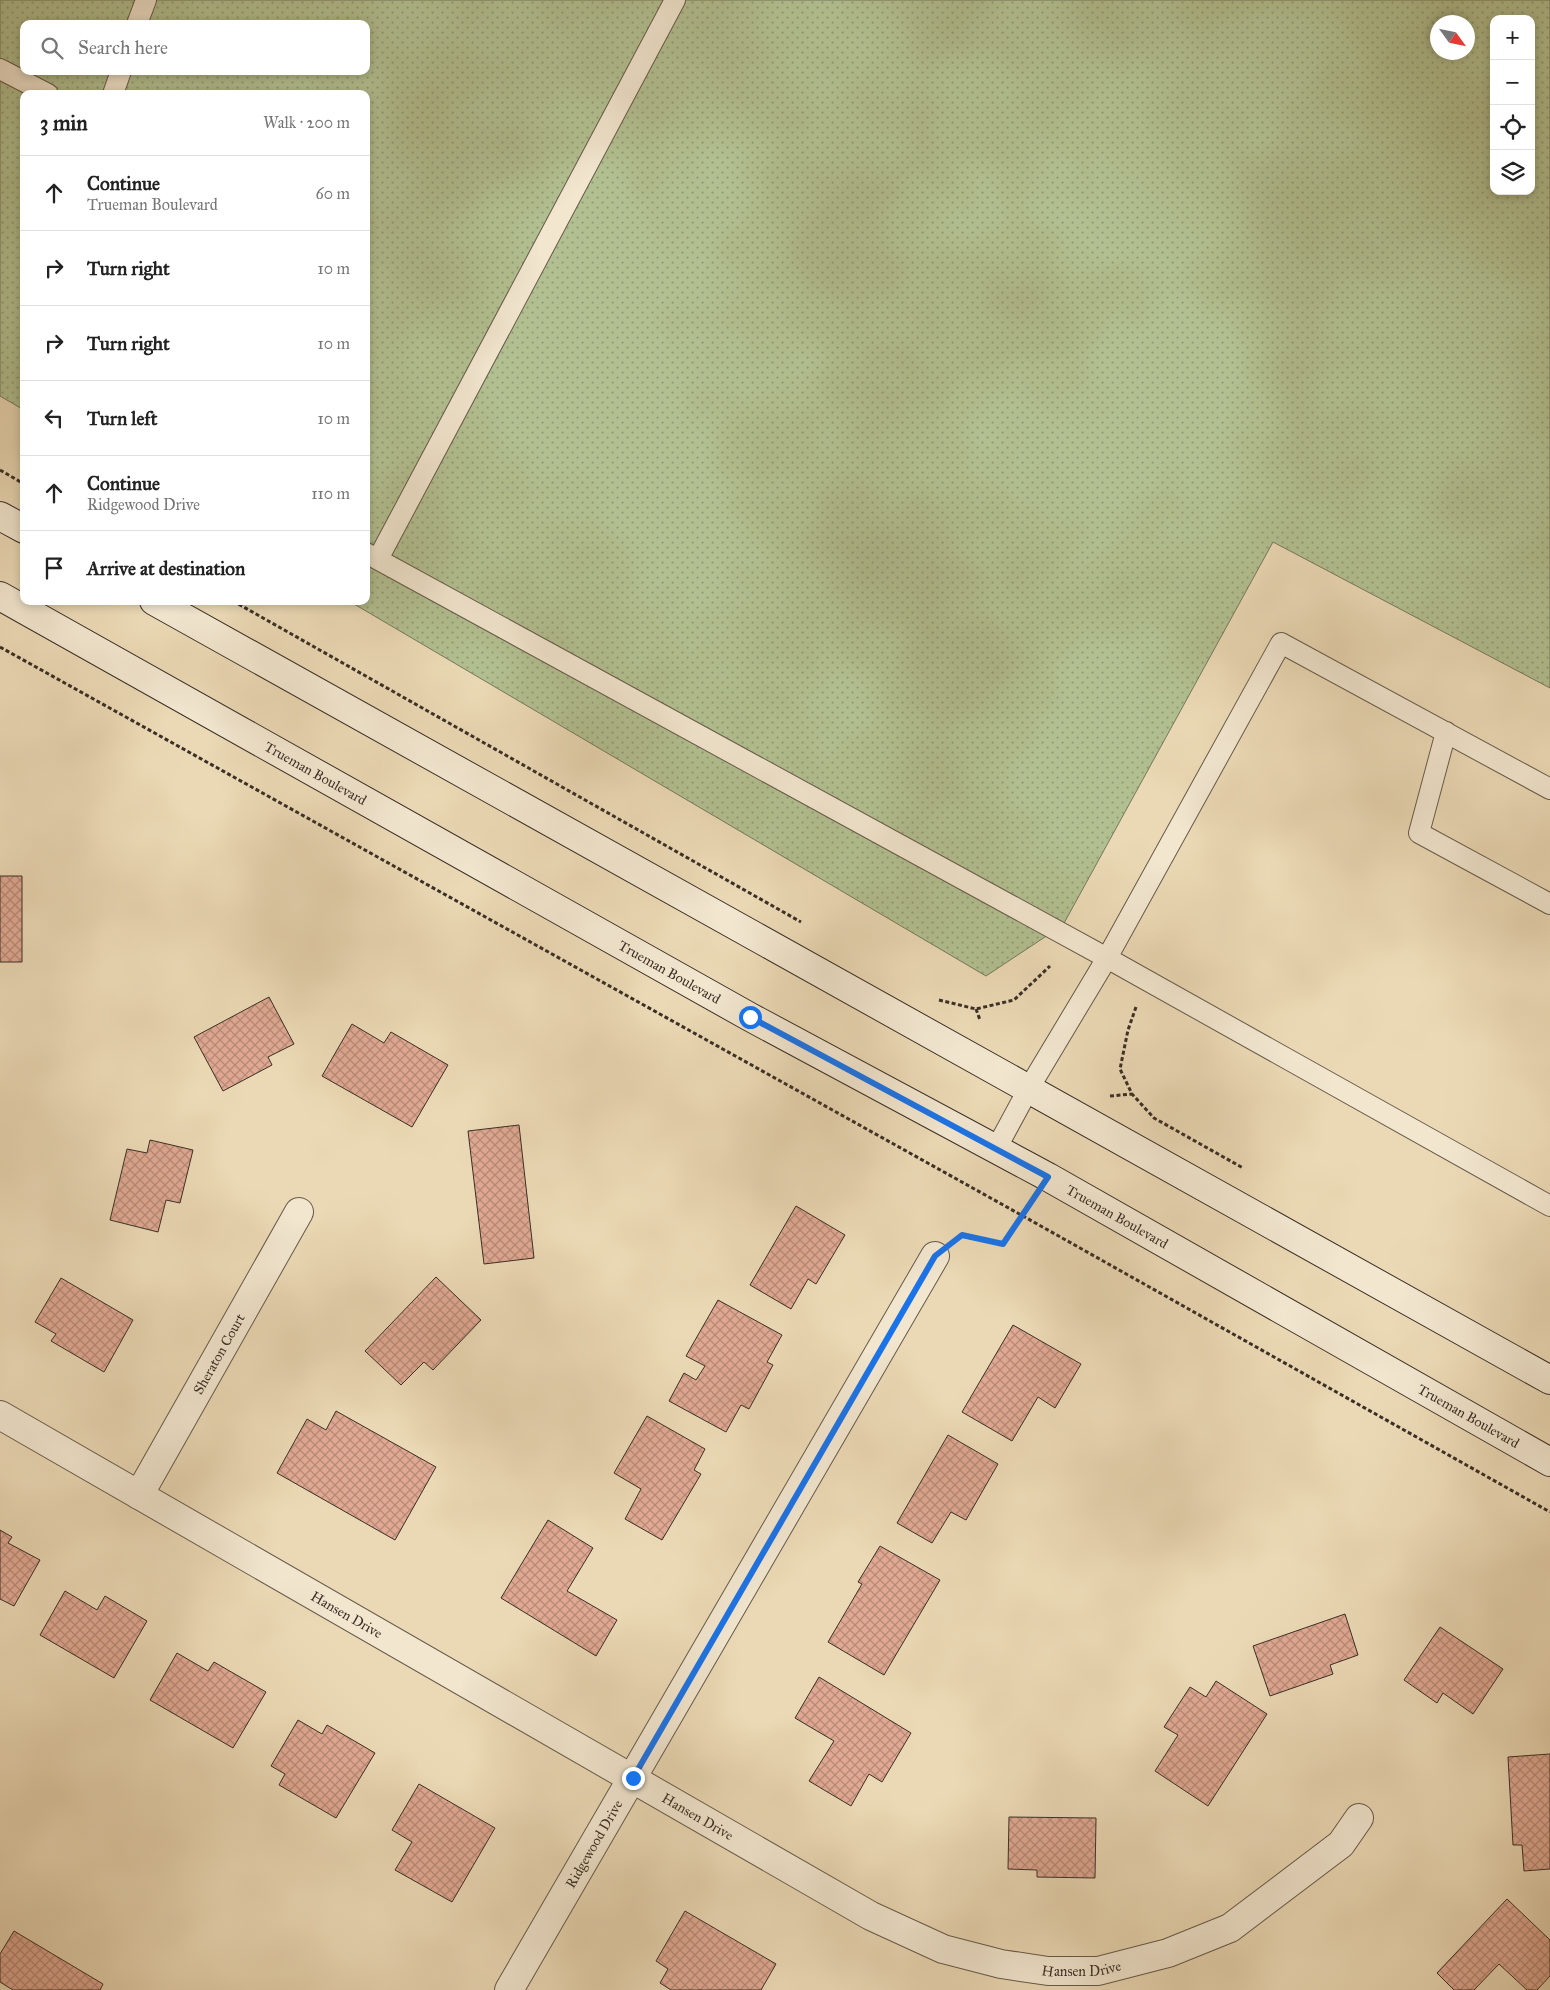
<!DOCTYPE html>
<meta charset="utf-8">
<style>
:root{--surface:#fff;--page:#f2f2f2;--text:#222;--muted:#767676;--line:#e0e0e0}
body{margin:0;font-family:"IM FELL Great Primer",serif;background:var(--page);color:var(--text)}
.controls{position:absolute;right:15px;top:15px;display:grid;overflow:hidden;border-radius:10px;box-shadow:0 2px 8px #0003}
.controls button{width:45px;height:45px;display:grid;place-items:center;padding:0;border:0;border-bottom:1px solid var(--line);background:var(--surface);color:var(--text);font:25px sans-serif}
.compass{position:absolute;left:1430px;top:15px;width:45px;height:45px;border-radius:50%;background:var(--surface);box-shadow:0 2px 8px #0003;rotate:123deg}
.stop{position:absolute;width:15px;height:15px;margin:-11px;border:4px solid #1a73e8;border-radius:50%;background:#fff}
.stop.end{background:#1a73e8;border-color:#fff;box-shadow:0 1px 5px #0008}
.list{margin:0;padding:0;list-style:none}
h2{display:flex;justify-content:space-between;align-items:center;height:65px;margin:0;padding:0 20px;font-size:21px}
h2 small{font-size:16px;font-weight:400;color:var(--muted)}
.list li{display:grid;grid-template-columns:32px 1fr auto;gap:15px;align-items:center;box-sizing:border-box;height:75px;padding:0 20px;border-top:1px solid var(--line)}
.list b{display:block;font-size:19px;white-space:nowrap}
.list p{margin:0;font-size:16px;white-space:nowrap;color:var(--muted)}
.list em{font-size:16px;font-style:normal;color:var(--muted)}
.icon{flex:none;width:28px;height:28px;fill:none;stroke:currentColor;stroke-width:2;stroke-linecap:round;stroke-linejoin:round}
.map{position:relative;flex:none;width:1550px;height:1990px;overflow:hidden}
.search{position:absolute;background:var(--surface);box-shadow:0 2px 8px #0003;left:20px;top:20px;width:350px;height:55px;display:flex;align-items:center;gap:12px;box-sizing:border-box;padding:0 18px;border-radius:10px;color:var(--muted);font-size:19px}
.panel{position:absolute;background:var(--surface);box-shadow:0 2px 8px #0003;left:20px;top:90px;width:350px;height:515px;border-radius:10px}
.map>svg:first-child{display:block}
.grass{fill:url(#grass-dots);stroke:#76785c;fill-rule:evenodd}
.building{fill:url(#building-cross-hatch);stroke:#3a2f26}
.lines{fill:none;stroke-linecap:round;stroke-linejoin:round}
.service-casing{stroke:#665a4a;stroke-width:22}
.minor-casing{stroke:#665a4a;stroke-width:30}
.secondary-casing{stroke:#3a2f26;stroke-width:30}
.path{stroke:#3a2f26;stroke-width:3;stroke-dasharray:4 2.5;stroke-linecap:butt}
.service{stroke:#f2e6cf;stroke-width:20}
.minor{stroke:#f2e6cf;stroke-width:28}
.secondary{stroke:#f2e6cf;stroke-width:28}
.route{stroke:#1a73e8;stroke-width:6}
.labels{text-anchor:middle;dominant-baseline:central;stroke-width:4;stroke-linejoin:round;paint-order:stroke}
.street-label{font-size:14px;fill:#3a2f26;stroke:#f2e6cf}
</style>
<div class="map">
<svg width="1550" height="1990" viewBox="0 0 1550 1990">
<defs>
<pattern id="grass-dots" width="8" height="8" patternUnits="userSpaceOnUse" patternTransform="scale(1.25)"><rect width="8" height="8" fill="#b2c091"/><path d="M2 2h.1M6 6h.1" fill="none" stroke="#929c76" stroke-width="1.8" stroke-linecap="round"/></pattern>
<pattern id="building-cross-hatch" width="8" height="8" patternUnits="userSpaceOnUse" patternTransform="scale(1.25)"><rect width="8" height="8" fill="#e1a993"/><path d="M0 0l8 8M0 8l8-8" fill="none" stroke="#b78a78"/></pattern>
</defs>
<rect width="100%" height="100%" fill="#ebd9b5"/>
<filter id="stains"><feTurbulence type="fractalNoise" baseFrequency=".004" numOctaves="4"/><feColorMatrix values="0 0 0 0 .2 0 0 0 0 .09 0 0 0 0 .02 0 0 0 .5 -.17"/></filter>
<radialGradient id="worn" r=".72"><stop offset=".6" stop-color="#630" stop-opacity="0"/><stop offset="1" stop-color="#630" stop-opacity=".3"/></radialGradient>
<path class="grass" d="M 0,0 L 1550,0 L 1550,688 L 1273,542 L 1063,925 L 986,976 L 349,601 L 366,601 L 366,94 L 24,94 L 24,410 L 0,396 ZM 1494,19 L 1531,19 L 1531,191 L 1494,191 ZM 1438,22 L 1468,22 L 1468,52 L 1438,52 ZM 24,24 L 366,24 L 366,71 L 24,71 Z"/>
<path class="building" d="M 0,876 L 22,876 L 22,962 L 0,962 Z
M 269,997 L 294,1044 L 268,1057 L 272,1065 L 223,1091 L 194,1037 Z
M 352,1024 L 384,1043 L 391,1032 L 448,1065 L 412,1127 L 322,1076 Z
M 519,1125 L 534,1258 L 484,1264 L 468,1131 Z
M 150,1140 L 193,1150 L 180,1203 L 166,1200 L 158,1232 L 110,1220 L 127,1149 L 147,1153 Z
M 796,1206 L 845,1235 L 816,1284 L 808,1279 L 791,1309 L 750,1285 Z
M 436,1277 L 481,1320 L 433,1370 L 424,1362 L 401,1385 L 365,1351 Z
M 61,1278 L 133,1320 L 104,1372 L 51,1341 L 56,1334 L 35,1322 Z
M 718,1300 L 782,1335 L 767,1362 L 773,1365 L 749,1409 L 741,1405 L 726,1432 L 669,1401 L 684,1373 L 696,1380 L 705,1366 L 686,1356 Z
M 1013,1325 L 1081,1364 L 1055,1408 L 1038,1397 L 1012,1441 L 962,1412 Z
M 336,1411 L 436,1467 L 395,1540 L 277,1473 L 307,1419 L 326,1430 Z
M 647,1416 L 705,1449 L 694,1470 L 701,1474 L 662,1540 L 625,1519 L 641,1489 L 614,1473 Z
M 948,1435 L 998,1464 L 966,1520 L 951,1512 L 932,1543 L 897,1523 Z
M 548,1520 L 593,1548 L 567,1591 L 617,1620 L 596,1656 L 501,1598 Z
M 0,1530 L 12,1537 L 8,1543 L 40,1560 L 14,1606 L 0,1599 Z
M 880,1546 L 940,1580 L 884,1675 L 828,1642 L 862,1584 L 858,1582 Z
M 65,1591 L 97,1610 L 105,1596 L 147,1621 L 114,1678 L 40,1635 Z
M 1345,1614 L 1358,1655 L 1330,1665 L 1333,1674 L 1270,1696 L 1253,1646 Z
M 1440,1627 L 1503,1669 L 1473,1714 L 1443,1693 L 1437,1703 L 1404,1680 Z
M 177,1653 L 208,1671 L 214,1662 L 266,1692 L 233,1748 L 150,1700 Z
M 819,1677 L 911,1733 L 882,1782 L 869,1774 L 851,1806 L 809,1781 L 834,1741 L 795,1718 Z
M 1216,1681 L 1267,1714 L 1208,1806 L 1155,1771 L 1178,1735 L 1164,1727 L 1190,1687 L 1206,1697 Z
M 298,1720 L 322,1734 L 327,1725 L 375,1753 L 336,1818 L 279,1785 L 285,1774 L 271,1766 Z
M 1550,1754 L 1550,1869 L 1524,1871 L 1522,1845 L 1513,1845 L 1508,1757 Z
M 419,1784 L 495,1828 L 452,1902 L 395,1870 L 412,1842 L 392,1830 Z
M 1009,1817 L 1096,1818 L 1095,1878 L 1037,1877 L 1037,1870 L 1008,1869 Z
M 1507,1899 L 1550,1940 L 1550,1976 L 1537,1990 L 1527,1990 L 1499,1964 L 1474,1990 L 1454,1990 L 1437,1973 Z
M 685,1911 L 776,1964 L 761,1990 L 671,1990 L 660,1983 L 668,1969 L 656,1961 Z
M 14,1931 L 103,1984 L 100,1990 L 13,1990 L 0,1982 L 0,1954 Z"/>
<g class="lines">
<defs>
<path id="service" d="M 137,24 L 146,0
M 0,69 L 48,94
M 113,94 L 121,71
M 366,553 L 1107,958 L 1550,1206
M 378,559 L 675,0
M 1446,732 L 1419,833 L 1550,904
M 996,1149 L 1029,1088 L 1107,958 L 1281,643 L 1550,789"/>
<g id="minor">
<path id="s1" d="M 0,1415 L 871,1916 L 943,1949 L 1001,1964 L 1048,1971 L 1098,1971 L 1168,1953 L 1230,1928 L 1341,1844 L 1359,1818"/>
<path id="s2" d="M 139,1495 L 299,1212"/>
<path id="s3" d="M 509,1990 L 935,1256"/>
</g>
<g id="secondary">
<path d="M 0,516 L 24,529"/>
<path id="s4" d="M 0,596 L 750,1017 L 1048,1177 L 1550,1462"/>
<path d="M 154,601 L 1550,1380"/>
</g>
</defs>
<use href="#service" class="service-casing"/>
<use href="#minor" class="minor-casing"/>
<use href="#secondary" class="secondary-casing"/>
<path class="path" d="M 0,470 L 24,484
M 233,601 L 801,922
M 0,647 L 1023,1216 L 1550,1512
M 939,1000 L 976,1009 L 1014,1000 L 1050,966
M 1136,1007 L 1128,1030 L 1120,1069 L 1132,1094 L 1154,1118 L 1243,1168
M 976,1009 L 980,1020
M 1110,1096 L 1132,1094
M 961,1236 L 1003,1244 L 1030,1204"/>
<use href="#service" class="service"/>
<use href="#minor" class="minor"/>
<use href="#secondary" class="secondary"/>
</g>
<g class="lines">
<path class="route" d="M 633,1778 L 935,1256 L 962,1235 L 1003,1244 L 1048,1177 L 750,1017"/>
</g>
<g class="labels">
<g class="street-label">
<text stroke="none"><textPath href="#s4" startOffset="362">Trueman Boulevard</textPath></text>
<text stroke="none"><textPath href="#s4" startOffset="768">Trueman Boulevard</textPath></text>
<text stroke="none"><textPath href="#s4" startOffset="1278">Trueman Boulevard</textPath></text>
<text stroke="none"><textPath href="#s2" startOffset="162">Sheraton Court</textPath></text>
<text stroke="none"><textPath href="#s4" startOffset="1682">Trueman Boulevard</textPath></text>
<text stroke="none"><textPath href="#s1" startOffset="400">Hansen Drive</textPath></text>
<text stroke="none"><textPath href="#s1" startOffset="805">Hansen Drive</textPath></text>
<text stroke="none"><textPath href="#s3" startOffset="169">Ridgewood Drive</textPath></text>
<text stroke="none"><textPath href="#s1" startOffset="1225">Hansen Drive</textPath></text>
</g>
</g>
<rect width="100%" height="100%" filter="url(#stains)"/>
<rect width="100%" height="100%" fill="url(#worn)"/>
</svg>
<div class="controls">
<button>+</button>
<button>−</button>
<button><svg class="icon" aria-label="locate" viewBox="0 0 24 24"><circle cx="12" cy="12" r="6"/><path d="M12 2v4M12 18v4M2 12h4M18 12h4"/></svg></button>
<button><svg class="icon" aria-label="layers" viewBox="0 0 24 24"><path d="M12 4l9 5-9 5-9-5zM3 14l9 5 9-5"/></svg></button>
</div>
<svg class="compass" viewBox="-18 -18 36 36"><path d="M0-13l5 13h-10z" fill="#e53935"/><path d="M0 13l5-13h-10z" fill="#767676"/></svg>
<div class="stop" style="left:750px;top:1017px"></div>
<div class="stop end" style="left:633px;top:1778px"></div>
<div class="search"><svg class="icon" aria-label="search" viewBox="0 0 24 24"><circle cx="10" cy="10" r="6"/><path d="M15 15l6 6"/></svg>Search here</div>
<section class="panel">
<h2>3 min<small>Walk · 200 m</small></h2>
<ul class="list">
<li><svg class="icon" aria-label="ahead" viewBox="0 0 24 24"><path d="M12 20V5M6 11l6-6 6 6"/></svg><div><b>Continue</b><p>Trueman Boulevard</p></div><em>60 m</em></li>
<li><svg class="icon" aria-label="right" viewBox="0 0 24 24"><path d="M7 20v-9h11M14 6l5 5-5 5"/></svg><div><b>Turn right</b></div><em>10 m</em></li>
<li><svg class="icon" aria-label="right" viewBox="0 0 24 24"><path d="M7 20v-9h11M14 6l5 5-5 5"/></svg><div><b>Turn right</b></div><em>10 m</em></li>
<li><svg class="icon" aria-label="left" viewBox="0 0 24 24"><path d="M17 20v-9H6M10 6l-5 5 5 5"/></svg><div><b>Turn left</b></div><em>10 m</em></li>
<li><svg class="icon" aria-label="ahead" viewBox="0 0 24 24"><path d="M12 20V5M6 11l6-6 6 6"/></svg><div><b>Continue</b><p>Ridgewood Drive</p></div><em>110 m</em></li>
<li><svg class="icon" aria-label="arrive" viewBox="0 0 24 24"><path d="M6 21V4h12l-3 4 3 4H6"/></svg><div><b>Arrive at destination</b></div></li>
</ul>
</section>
</div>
